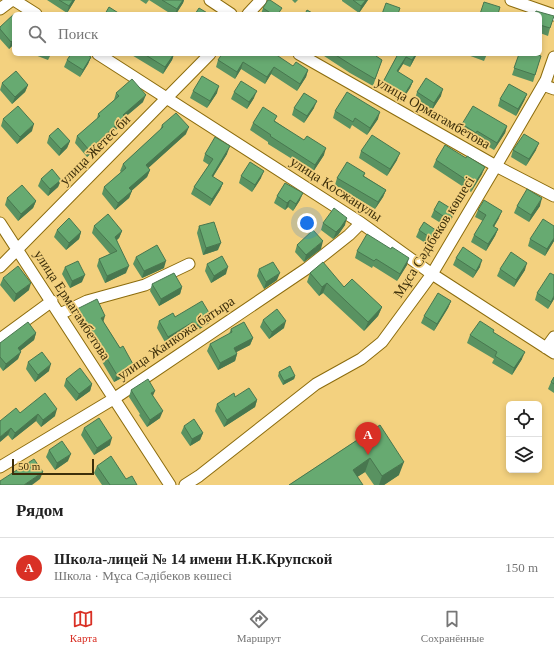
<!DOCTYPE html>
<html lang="ru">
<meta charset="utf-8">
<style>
:root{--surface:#fff;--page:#f6f6f6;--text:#222;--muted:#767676;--line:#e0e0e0;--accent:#d93025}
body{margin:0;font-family:Georgia,serif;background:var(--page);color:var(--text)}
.controls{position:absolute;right:12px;bottom:12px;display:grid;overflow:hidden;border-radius:6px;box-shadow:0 2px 6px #0003}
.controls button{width:36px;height:36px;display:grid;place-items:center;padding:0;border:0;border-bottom:1px solid var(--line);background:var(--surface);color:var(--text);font:20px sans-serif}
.scale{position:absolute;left:12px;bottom:10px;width:82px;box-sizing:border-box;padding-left:4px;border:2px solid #3c2f0b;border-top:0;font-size:11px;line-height:14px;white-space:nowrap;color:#3c2f0b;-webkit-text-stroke:3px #f3d17f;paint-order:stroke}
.you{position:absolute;left:307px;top:223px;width:14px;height:14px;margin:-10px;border:3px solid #fff;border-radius:50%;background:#1a73e8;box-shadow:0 0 0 6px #1a73e833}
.badge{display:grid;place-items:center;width:26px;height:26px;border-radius:50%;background:var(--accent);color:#fff;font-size:13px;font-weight:700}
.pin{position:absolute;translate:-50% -33px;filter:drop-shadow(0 1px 2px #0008)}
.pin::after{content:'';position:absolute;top:21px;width:14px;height:12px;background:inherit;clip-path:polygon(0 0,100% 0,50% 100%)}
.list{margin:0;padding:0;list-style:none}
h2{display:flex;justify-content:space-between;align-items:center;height:52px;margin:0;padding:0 16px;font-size:17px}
h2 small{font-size:13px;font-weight:400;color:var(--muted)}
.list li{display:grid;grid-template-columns:26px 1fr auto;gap:12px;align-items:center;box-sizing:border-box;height:60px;padding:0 16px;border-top:1px solid var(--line)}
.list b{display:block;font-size:15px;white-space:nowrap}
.list p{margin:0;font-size:13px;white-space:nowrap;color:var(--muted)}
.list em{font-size:13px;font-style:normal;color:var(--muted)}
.icon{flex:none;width:22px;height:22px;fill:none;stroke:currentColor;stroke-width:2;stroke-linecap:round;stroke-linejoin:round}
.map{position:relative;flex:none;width:554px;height:485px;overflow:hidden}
.search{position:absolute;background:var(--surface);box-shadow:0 2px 6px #0003;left:12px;right:12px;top:12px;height:44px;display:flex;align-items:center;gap:10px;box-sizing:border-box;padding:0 14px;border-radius:6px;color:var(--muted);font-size:15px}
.sheet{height:112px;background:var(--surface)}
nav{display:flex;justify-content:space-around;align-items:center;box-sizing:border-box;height:56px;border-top:1px solid var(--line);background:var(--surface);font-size:11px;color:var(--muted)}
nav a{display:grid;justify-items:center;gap:2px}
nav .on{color:var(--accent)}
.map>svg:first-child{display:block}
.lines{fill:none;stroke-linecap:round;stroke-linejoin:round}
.minor-casing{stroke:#8c6c0d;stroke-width:13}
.minor{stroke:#fff;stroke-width:11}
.wall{fill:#599261}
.shaded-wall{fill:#48774f}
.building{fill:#67aa71;stroke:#48774f}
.labels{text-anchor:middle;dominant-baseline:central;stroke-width:3.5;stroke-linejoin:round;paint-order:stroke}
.street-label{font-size:14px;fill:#3c2f0b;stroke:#f3d17f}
</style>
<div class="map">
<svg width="554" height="485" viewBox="0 0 554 485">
<rect width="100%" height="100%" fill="#f3d17f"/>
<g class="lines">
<defs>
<path id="minor" d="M 14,0 L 36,14
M 210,0 L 231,14
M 511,0 L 554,15
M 0,9 L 12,0
M 248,14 L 261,0
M 98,54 L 361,223 L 432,274 L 554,353
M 299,54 L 496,166 L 554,196
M 543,85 L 554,89
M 0,223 L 170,485
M 0,267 L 210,54
M 60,314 L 87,301 L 145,285 L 189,264
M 0,339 L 52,301
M 546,348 L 554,337
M 0,467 L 115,398 L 306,269 L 349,235 L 361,223
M 185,485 L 199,476 L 316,384 L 361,359 L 382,342 L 432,274 L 496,166 L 546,80 L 554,57"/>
</defs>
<use href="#minor" class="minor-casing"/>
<use href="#minor" class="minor"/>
</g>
<path class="wall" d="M 47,0 L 75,0 L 67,13 Z
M 140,0 L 184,0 L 183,3 L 176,14 L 171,14 L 149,0 L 146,4 Z
M 292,0 L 298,0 L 295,3 Z
M 342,0 L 368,0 L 359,13 L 342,1 Z
M 263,8 L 279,14 L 261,14 Z
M 540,14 L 550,28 L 548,36 L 540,33 Z
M 0,27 L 14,44 L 9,49 L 0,39 Z
M 35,54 L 51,54 L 48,60 L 35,55 Z
M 130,54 L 174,54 L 172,60 L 163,74 Z
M 321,54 L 376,54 L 377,55 L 376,56 L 382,60 L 373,86 L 350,73 Z
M 398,54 L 417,54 L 410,67 L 403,64 L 398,72 L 413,81 L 410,88 L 401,102 L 381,89 L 383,82 Z
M 465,54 L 487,54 L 484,61 Z
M 519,54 L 541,56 L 533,82 L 512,75 Z
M 91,57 L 88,64 L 80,77 L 64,67 L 67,60 Z
M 218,60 L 293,66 L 308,70 L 306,77 L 297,91 L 271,74 L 265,84 L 241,69 L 235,79 L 216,67 Z
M 2,83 L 28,85 L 25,92 L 12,104 L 0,90 Z
M 193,91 L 217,93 L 207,108 L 190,98 Z
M 234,92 L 254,98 L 247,109 L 231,99 Z
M 417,92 L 441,96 L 432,110 L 415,99 Z
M 116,93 L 143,102 L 124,118 L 122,124 L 87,157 L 75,143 L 77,136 L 97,119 L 98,114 L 114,100 Z
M 527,94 L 524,101 L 516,116 L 498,106 L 500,99 Z
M 294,108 L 314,108 L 304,123 L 292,115 Z
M 335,111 L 378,119 L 367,135 L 352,125 L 350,129 L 333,118 Z
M 3,119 L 32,131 L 17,144 L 1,126 Z
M 275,121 L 324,155 L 313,172 L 268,144 L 268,142 L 250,130 L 253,123 Z
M 462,124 L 507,126 L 505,133 L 494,150 L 474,138 L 473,140 L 459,131 Z
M 162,125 L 186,134 L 148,168 L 150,170 L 147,177 L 132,190 L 129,198 L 115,210 L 102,194 L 104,187 L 121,172 L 120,171 L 123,164 L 160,130 Z
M 49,136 L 70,141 L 67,148 L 59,156 L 47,143 Z
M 513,150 L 536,150 L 526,166 L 511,157 Z
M 361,151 L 397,160 L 387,176 L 359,158 Z
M 205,154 L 227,154 L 213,177 L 223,183 L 220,190 L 210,206 L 191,194 L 194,187 L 209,165 L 203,161 Z
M 436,160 L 482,174 L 471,192 L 433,167 Z
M 365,173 L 364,176 L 386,190 L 383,197 L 375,209 L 335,185 L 337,178 Z
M 241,176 L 261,178 L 252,192 L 239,183 Z
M 41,179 L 61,180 L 58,187 L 48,196 L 38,186 Z
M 277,196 L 300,200 L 293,211 L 288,207 L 285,210 L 274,203 Z
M 7,198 L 36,201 L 33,208 L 18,221 L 5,205 Z
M 517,206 L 540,206 L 529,222 L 514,213 Z
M 434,210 L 455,211 L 452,218 L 447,227 L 431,217 Z
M 478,210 L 499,218 L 494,227 L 498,229 L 495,236 L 486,251 L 471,242 L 474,235 L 483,221 L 475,217 Z
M 323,223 L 345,225 L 338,235 L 333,239 L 321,230 Z
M 94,226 L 122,231 L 119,238 L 117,240 L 126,273 L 105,283 L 97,266 L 99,259 L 110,254 L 92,233 Z
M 199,226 L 218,250 L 203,255 L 197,233 Z
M 57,230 L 81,232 L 79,239 L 66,250 L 54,237 Z
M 419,230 L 438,240 L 433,248 L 416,237 Z
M 530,239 L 554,241 L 545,256 L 528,246 Z
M 297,245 L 321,249 L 304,262 L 295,252 Z
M 357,251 L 407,265 L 397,281 L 373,266 L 372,268 L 355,258 Z
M 136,257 L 164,268 L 142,278 L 133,264 Z
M 456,258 L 480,267 L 473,278 L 453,265 Z
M 207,264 L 226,274 L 211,283 L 205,271 Z
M 65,267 L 82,282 L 70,288 L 62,274 Z
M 259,269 L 277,280 L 264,289 L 257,276 Z
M 500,269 L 525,270 L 514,287 L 497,276 Z
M 310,273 L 344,287 L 382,307 L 378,316 L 364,331 L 323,293 L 319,296 L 307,282 Z
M 554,275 L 554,299 L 548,309 L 535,300 L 537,293 Z
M 3,278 L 29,290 L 14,302 L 0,285 Z
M 152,284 L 182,287 L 180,294 L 159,306 L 150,291 Z
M 451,301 L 448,308 L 434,331 L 421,323 L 424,316 Z
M 77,309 L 103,321 L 120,348 L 131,373 L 114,382 L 75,316 Z
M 211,316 L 209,323 L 193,333 L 190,329 L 166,344 L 157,328 L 159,321 L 175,317 Z
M 263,320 L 284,328 L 269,339 L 260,327 Z
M 231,329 L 253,338 L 250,345 L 236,352 L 237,354 L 235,361 L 218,370 L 207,351 L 210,344 L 229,334 Z
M 494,330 L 493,332 L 522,359 L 512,375 L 492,363 L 494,359 L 467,343 L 470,335 Z
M 36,333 L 34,340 L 20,351 L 18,359 L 3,371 L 0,367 L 0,343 Z
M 28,362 L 49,371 L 35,382 L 26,369 Z
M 279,372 L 295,376 L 294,379 L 283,385 L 278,376 Z
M 554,377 L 554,393 L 548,389 L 551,382 Z
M 66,379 L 92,384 L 90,391 L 76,401 L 64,386 Z
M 131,390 L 153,396 L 160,418 L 147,427 L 139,415 L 140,414 L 129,397 Z
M 235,397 L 257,400 L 255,407 L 224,427 L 215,411 L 217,404 Z
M 20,413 L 55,416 L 41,427 L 36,421 L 12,440 L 8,435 L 0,442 Z
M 380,425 L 399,475 L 384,485 L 374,485 L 365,472 L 357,477 L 289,485 Z
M 184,426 L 203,433 L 200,440 L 190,446 L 181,433 Z
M 84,428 L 110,445 L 94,455 L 81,435 Z
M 49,450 L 68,461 L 55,470 L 46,457 Z
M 97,466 L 126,479 L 137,485 L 102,485 L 94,473 Z"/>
<path class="shaded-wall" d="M 73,0 L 75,0 L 67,13 L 69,6 Z
M 183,0 L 184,0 L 183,3 L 176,14 L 175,14 L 177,9 Z
M 366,0 L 368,0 L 359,13 L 361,6 Z
M 14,39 L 14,44 L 9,49 L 11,42 Z
M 174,54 L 172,60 L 163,74 L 165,67 Z
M 416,54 L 417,54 L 410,67 L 412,60 Z
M 91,57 L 88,64 L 80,77 L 83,70 Z
M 406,57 L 403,64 L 394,78 L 397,71 Z
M 243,62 L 241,69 L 235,79 L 237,72 Z
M 274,67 L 271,74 L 265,84 L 267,77 Z
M 308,70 L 306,77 L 297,91 L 300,84 Z
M 413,81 L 410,88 L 401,102 L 404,95 Z
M 28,85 L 25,92 L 12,104 L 15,97 Z
M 219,86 L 217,93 L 207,108 L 210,101 Z
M 443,89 L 441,96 L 432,110 L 434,103 Z
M 257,91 L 254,98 L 247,109 L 249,102 Z
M 527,94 L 524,101 L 516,116 L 518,109 Z
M 146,95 L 143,102 L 124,118 L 122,124 L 87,157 L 89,150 L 123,115 Z
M 317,101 L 314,108 L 304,123 L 307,116 Z
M 380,112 L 378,119 L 367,135 L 370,128 Z
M 34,124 L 32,131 L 17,144 L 20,137 Z
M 507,126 L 505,133 L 494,150 L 497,143 Z
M 189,127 L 186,134 L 144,172 L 146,165 Z
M 70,141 L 67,148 L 59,156 L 61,149 Z
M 539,143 L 536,150 L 526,166 L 529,159 Z
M 230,146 L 227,154 L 209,183 L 212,176 Z
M 326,148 L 324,155 L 313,172 L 315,165 Z
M 400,153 L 397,160 L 387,176 L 390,169 Z
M 485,167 L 482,174 L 471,192 L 474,185 Z
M 150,170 L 147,177 L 127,195 L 129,188 Z
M 264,171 L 261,178 L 252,192 L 255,185 Z
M 61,180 L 58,187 L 48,196 L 50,189 Z
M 223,183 L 220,190 L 210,206 L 212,199 Z
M 386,190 L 383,197 L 375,209 L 378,202 Z
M 132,191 L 129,198 L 115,210 L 118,203 Z
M 303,193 L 300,200 L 293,211 L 296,204 Z
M 542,198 L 540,206 L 529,222 L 531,215 Z
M 290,200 L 288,207 L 285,210 L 287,203 Z
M 36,201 L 33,208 L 18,221 L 21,214 Z
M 455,211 L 452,218 L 447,227 L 449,220 Z
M 502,211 L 499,218 L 490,233 L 493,226 Z
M 347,218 L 345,225 L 338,235 L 333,239 L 336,232 Z
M 498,229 L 495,236 L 486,251 L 488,244 Z
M 122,231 L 119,238 L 112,244 L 115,237 Z
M 81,232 L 79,239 L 66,250 L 69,243 Z
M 440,233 L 438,240 L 433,248 L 435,241 Z
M 554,238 L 554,241 L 545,256 L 547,249 Z
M 323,241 L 321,249 L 304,262 L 306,255 Z
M 221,243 L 218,250 L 203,255 L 206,248 Z
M 409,258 L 407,265 L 397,281 L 400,274 Z
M 482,260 L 480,267 L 473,278 L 476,271 Z
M 166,261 L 164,268 L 142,278 L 144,271 Z
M 527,263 L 525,270 L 514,287 L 516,280 Z
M 129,266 L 126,273 L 105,283 L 107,276 Z
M 228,267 L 226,274 L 211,283 L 214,276 Z
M 280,273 L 277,280 L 264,289 L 266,282 Z
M 85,275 L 82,282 L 70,288 L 72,281 Z
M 31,283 L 29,290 L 14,302 L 16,294 Z
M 327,283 L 323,293 L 319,296 L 322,287 Z
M 182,287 L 180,294 L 159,306 L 161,299 Z
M 554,296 L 554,299 L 548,309 L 551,302 Z
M 451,301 L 448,308 L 434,331 L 437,324 Z
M 382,307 L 378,316 L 364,331 L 368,322 Z
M 105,316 L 103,323 L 101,318 Z
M 211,316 L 209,323 L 193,333 L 195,326 Z
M 286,321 L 284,328 L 269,339 L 272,332 Z
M 193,322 L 190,329 L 166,344 L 168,337 Z
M 36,333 L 34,340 L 15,355 L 18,348 Z
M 253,338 L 250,345 L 231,355 L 234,348 Z
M 21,352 L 18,359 L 3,371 L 6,364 Z
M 525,352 L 522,359 L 512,375 L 514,368 Z
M 237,354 L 235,361 L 218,370 L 220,363 Z
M 51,364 L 49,371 L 35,382 L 38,375 Z
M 134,366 L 131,373 L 114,382 L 117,375 Z
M 295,376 L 294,379 L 283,385 L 284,381 Z
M 92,384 L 90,391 L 76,401 L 79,394 Z
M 155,391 L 152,398 L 151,393 Z
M 257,400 L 255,407 L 224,427 L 227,420 Z
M 57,409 L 55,416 L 41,427 L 43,420 Z
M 163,411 L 160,418 L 147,427 L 150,420 Z
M 38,414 L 36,421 L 12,440 L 15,433 Z
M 11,428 L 8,435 L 0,442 L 0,437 Z
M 203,433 L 200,440 L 190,446 L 192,439 Z
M 112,438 L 110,445 L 94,455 L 97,448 Z
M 71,454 L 68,461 L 55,470 L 57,463 Z
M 370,458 L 365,472 L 348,483 L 353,470 Z
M 404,462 L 399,475 L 384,485 L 379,485 L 382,476 Z
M 43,472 L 40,479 L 32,485 L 24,485 Z"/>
<path class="building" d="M 59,0 L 73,0 L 69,6 Z
M 162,0 L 183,0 L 177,9 Z
M 268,0 L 270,0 L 282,8 L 278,14 L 272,14 L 263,8 Z
M 353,0 L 366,0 L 361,6 Z
M 484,2 L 500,7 L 498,14 L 480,14 Z
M 386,3 L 400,8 L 398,14 L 382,14 Z
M 109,7 L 120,14 L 105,14 Z
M 199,8 L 209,14 L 195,14 Z
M 307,10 L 314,14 L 305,14 Z
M 536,11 L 554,16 L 550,28 L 540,25 L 540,14 L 535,14 Z
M 14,14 L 14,39 L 11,42 L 0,29 L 0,27 Z
M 71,54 L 86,54 L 91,57 L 83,70 L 67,60 Z
M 144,54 L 174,54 L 165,67 Z
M 222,54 L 275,54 L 293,66 L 296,62 L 308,70 L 300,84 L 274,67 L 267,77 L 243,62 L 237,72 L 218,60 Z
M 334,54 L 376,54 L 377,55 L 376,56 L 382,60 L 375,79 L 353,66 Z
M 398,54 L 416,54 L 412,60 L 406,57 L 397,71 L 413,81 L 404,95 L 383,82 Z
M 519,54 L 536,54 L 541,56 L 535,75 L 514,68 Z
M 16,71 L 28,85 L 15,97 L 2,83 Z
M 202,76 L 219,86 L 210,101 L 193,91 Z
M 426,78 L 443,89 L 434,103 L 417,92 Z
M 132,79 L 146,95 L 123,115 L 125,117 L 89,150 L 77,136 L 100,116 L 98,114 L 119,96 L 116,93 Z
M 241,81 L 257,91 L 249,102 L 234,92 Z
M 509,84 L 527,94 L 518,109 L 500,99 Z
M 347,92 L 380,112 L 370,128 L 355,118 L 353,122 L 335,111 Z
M 304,93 L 317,101 L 307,116 L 294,108 Z
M 18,106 L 34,124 L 20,137 L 3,119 Z
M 473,106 L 507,126 L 497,143 L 477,131 L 476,133 L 462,124 Z
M 263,107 L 277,116 L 274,121 L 304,140 L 307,136 L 326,148 L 315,165 L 270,136 L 271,135 L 253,123 Z
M 176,113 L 189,127 L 146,165 L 150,170 L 129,188 L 132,191 L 118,203 L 104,187 L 126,168 L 123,164 L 163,127 L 162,125 Z
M 58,128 L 70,141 L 61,149 L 49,136 Z
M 524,134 L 539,143 L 529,159 L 513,150 Z
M 372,135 L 400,153 L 390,169 L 361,151 Z
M 215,137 L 230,146 L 212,176 L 223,183 L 212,199 L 194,187 L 213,159 L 205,154 Z
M 445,145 L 466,158 L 467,156 L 485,167 L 474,185 L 436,160 Z
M 250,162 L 264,171 L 255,185 L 241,176 Z
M 347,162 L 365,173 L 363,176 L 386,190 L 378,202 L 337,178 Z
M 52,169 L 61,180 L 50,189 L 41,179 Z
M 285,183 L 303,193 L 296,204 L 290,200 L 287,203 L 277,196 Z
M 22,185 L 36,201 L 21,214 L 7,198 Z
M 527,189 L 542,198 L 531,215 L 517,206 Z
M 484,200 L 502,211 L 493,226 L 498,229 L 488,244 L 474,235 L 486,215 L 478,210 Z
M 439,201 L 455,211 L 449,220 L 434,210 Z
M 334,208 L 347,218 L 341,227 L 336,232 L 323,223 Z
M 108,214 L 122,231 L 115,237 L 129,266 L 107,276 L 99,259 L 117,251 L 94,226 Z
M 69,218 L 81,232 L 69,243 L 57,230 Z
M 543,219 L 554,226 L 554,238 L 547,249 L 530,239 Z
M 214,222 L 221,243 L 206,248 L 199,226 Z
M 424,222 L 440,233 L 435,241 L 419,230 Z
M 313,230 L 323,241 L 306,255 L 297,245 Z
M 367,234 L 391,249 L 392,247 L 409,258 L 400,274 L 376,259 L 374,261 L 357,251 Z
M 157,245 L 166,261 L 144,271 L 136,257 Z
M 463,247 L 482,260 L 476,271 L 456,258 Z
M 511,252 L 527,263 L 516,280 L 500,269 Z
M 222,256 L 228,267 L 214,276 L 207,264 Z
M 78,261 L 85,275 L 72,281 L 65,267 Z
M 273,262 L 280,273 L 266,282 L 259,269 Z
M 323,262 L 344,287 L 352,279 L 382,307 L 368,322 L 327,283 L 322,287 L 310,273 Z
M 18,266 L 31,283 L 16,294 L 3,278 Z
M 174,273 L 182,287 L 161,299 L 152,284 Z
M 550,273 L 554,275 L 554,296 L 551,302 L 537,293 Z
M 438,293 L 451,301 L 437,324 L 424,316 Z
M 97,299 L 105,316 L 101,318 L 120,348 L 123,346 L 134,366 L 117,375 L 77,309 Z
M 202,301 L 211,316 L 195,326 L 193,322 L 168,337 L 159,321 L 173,313 L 175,317 Z
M 277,309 L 286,321 L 272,332 L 263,320 Z
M 480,321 L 494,330 L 493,332 L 525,352 L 514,368 L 495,356 L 497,352 L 470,335 Z
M 28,322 L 36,333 L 18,348 L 21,352 L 6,364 L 0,357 L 0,343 Z
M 244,322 L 253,338 L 234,348 L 237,354 L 220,363 L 210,344 L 232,332 L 231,329 Z
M 42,352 L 51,364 L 38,375 L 28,362 Z
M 290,366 L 295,376 L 284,381 L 279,372 Z
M 80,368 L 92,384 L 79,394 L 66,379 Z
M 554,377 L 554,384 L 551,382 Z
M 148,379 L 155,391 L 151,393 L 163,411 L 150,420 L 142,408 L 131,390 Z
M 249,388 L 257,400 L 227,420 L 217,404 L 234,393 L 235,397 Z
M 45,393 L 57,409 L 43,420 L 38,414 L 15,433 L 11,428 L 0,437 L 0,421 L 16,408 L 20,413 Z
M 99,418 L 112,438 L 97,448 L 84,428 Z
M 194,419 L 203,433 L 192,439 L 184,426 Z
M 380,425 L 404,462 L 382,476 L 370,458 L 353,470 L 363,485 L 289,485 Z
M 62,441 L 71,454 L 57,463 L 49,450 Z
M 111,456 L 126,479 L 132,476 L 137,485 L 110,485 L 97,466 Z
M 34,459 L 43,472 L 24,485 L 0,485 L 0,481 Z"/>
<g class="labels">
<g class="street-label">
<text transform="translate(433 113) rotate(30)">улица Ормагамбетова</text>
<text transform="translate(95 150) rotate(-45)">улица Жетес би</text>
<text transform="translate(336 189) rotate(33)">улица Косжанулы</text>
<text transform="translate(434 237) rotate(-58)">Мұса Сәдібеков көшесі</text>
<text transform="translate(72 305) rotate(57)">улица Ермагамбетова</text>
<text transform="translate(176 338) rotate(-34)">улица Жанкожа батыра</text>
</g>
</g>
</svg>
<div class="controls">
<button><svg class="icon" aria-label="locate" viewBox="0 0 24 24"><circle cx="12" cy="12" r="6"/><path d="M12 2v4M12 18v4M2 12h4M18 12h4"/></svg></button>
<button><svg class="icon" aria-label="layers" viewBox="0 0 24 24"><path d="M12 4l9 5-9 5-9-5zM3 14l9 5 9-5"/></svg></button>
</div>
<div class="scale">50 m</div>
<div class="you"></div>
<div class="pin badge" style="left:368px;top:455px">A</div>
<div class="search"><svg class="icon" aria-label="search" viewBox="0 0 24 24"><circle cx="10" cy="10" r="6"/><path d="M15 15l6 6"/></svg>Поиск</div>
</div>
<section class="sheet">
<h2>Рядом<small></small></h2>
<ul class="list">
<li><span class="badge">A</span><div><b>Школа-лицей № 14 имени Н.К.Крупской</b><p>Школа · Мұса Сәдібеков көшесі</p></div><em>150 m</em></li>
</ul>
</section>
<nav>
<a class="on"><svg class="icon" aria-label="map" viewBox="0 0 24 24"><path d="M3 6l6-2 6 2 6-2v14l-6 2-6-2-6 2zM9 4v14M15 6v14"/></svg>Карта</a>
<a><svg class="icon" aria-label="directions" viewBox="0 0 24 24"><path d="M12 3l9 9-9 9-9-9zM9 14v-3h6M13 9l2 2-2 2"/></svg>Маршрут</a>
<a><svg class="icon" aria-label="saved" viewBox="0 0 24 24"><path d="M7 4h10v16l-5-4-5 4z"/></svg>Сохранённые</a>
</nav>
